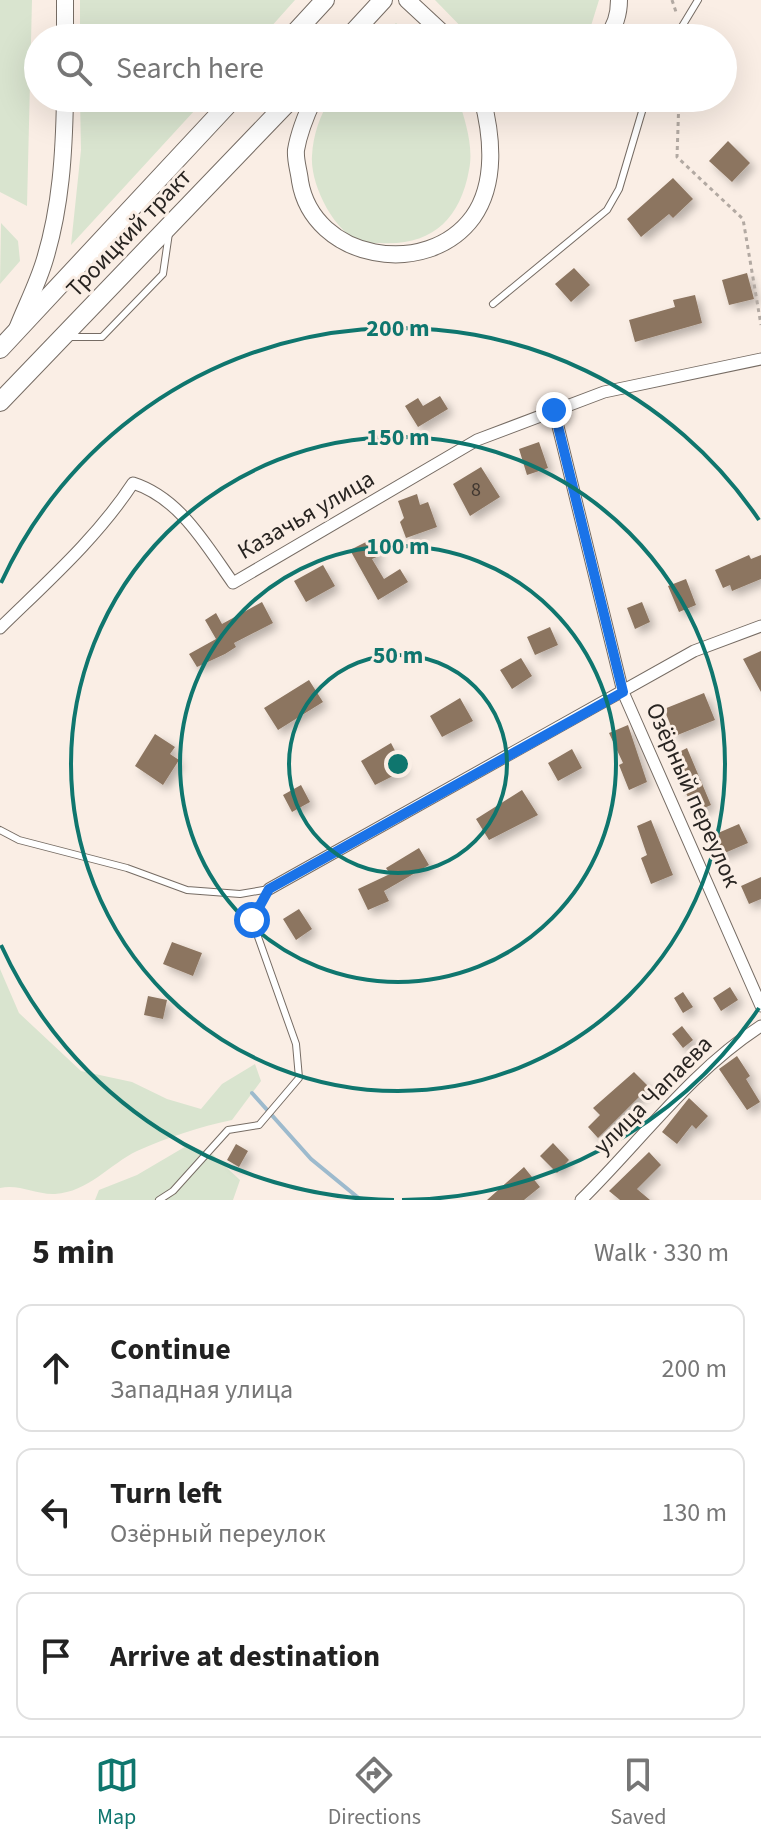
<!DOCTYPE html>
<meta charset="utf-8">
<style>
:root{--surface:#fff;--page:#f2f2f2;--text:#222;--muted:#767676;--line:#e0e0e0;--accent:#0f766e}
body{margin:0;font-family:"Source Sans 3",sans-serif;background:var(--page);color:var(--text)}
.stop{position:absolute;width:24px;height:24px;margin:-18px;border:6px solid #1a73e8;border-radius:50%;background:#fff}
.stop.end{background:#1a73e8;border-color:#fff;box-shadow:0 2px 8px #0008}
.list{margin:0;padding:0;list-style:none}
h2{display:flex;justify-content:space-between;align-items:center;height:104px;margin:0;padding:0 32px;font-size:34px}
h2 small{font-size:26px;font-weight:400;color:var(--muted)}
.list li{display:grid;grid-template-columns:52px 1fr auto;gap:24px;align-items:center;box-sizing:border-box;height:128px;margin:0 16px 16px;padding:0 16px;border:2px solid var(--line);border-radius:16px}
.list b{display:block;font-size:30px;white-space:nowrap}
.list p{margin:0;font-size:26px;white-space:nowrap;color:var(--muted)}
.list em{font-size:26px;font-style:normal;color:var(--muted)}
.icon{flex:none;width:44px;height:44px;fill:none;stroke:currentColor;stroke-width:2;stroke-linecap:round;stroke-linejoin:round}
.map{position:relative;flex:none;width:761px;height:1200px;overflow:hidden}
.search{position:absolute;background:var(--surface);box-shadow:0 8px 32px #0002;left:24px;right:24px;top:24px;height:88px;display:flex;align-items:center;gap:20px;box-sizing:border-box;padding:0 28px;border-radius:44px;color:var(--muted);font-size:30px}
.sheet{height:536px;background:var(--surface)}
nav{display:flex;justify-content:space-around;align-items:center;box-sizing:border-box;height:112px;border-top:2px solid var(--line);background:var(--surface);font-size:22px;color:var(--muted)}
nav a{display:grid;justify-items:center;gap:4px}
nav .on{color:var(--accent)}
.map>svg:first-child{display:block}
.green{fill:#d9e4cf}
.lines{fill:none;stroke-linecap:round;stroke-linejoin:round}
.stream{stroke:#9dbacd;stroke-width:4}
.building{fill:#8c7560;filter:url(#shadow)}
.service-casing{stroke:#766c64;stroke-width:8}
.minor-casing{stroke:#766c64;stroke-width:13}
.secondary-casing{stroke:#766c64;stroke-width:18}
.primary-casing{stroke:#766c64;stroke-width:20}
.path{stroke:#b2a9a2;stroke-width:3;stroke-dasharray:4 4;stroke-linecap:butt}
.service{stroke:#fff;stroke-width:6}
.minor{stroke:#fff;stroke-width:11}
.secondary{stroke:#fff;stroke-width:16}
.primary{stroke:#fff;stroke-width:18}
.route{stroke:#1a73e8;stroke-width:10}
.ring{fill:none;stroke:#0f766e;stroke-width:4}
.labels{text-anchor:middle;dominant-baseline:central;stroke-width:6;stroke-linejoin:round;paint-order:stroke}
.number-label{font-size:20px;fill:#413831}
.street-label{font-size:24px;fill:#282421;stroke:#faeee5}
.centre{fill:#0f766e;stroke:#faeee5;stroke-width:4}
.ring-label{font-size:24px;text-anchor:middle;font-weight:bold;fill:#0f766e;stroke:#faeee5;stroke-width:6;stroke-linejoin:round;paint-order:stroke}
</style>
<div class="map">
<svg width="761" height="1200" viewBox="0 0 761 1200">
<defs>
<filter id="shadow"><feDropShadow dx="5" dy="5" stdDeviation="4" flood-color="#0004"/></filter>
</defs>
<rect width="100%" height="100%" fill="#faeee5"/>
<path class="green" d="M 0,0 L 32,0 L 27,206 L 0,192 Z
M 80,0 L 295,0 L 261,38 L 80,38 Z
M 435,0 L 599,0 L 590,29 L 583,38 L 472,38 Z
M 396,23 L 412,38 L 380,38 Z
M 80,98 L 206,98 L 71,245 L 81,150 Z
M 331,98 L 458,98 C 465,120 474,147 469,170 C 460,220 431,246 381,243 C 375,243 367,243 362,242 C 334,233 310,184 312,156 C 313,135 320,115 331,98 Z
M 1,223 L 18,241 L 20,261 L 0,284 Z
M 0,969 L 19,1013 L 81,1071 L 132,1082 L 167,1099 L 201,1109 L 222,1084 L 255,1064 L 261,1081 L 232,1120 C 199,1127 168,1137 137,1151 C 110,1164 88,1192 55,1194 C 36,1195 20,1184 0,1188 Z
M 188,1145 L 212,1154 L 240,1180 L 233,1200 L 95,1200 L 99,1190 L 137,1175 Z"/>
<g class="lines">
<path class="stream" d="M 252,1093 L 311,1159 L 361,1200"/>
</g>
<path class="building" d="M 728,141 L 750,163 L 732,182 L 709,161 Z
M 673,178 L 693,199 L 673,218 L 669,214 L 641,237 L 627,219 Z
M 574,268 L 590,285 L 571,302 L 555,284 Z
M 747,273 L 754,299 L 729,305 L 722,280 Z
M 695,295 L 702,323 L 635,342 L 629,320 L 675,307 L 673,300 Z
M 440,396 L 448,409 L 418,427 L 405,406 L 418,398 L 423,406 Z
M 539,442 L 548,468 L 527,475 L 519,449 Z
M 481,467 L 500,497 L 470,516 L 453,484 Z
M 417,494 L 420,505 L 428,502 L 437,527 L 406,538 L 400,522 L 404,518 L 398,501 Z
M 370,540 L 379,556 L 372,559 L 384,579 L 400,569 L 408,582 L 378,600 L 350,550 Z
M 749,555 L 751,559 L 761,555 L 761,579 L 732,591 L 730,585 L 723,588 L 715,570 Z
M 323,565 L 335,586 L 306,602 L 294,581 Z
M 686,579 L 696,605 L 679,612 L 668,586 Z
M 262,602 L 273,623 L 234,643 L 236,647 L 225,654 L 197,667 L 189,654 L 216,639 L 205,620 L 216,613 L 222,624 Z
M 642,602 L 650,622 L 635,629 L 627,608 Z
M 550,627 L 558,645 L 535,655 L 527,637 Z
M 761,651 L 761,692 L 743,659 Z
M 521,658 L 532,676 L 512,689 L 500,670 Z
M 309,680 L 323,702 L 278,730 L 264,708 Z
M 704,693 L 715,720 L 675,736 L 664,709 Z
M 460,698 L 473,721 L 442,737 L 430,716 Z
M 628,725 L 647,782 L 629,790 L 619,765 L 623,763 L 609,733 Z
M 155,734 L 175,747 L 170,754 L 179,760 L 163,785 L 135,766 Z
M 391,743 L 405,770 L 375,785 L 361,761 Z
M 687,748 L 711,805 L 695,812 L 669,757 Z
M 572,749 L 582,768 L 558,781 L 548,763 Z
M 301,785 L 310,802 L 292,812 L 283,795 Z
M 522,790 L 538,815 L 489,840 L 476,819 Z
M 651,820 L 673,875 L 651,884 L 641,858 L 647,855 L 637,826 Z
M 739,824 L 748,843 L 720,855 L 711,836 Z
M 419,848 L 429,865 L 384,891 L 389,901 L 368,910 L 358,889 L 390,874 L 386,868 Z
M 761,877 L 761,899 L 749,904 L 741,886 Z
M 299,909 L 312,929 L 296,940 L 283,919 Z
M 172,942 L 202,953 L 193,976 L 163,964 Z
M 730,987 L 738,1000 L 721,1011 L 713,998 Z
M 683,992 L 693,1007 L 683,1013 L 674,998 Z
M 148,996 L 167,1000 L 163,1019 L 144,1015 Z
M 682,1026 L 693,1040 L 683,1048 L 672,1034 Z
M 737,1056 L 750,1076 L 746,1079 L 760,1102 L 747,1110 L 719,1069 Z
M 634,1072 L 649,1087 L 598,1138 L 588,1127 L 600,1115 L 593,1108 Z
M 689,1098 L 708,1116 L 696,1129 L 692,1125 L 677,1144 L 662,1132 Z
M 553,1143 L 569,1160 L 557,1173 L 540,1156 Z
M 236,1144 L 248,1151 L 239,1167 L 227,1160 Z
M 649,1152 L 661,1165 L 637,1189 L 650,1200 L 620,1200 L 609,1191 Z
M 524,1167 L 540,1187 L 524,1200 L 487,1200 Z"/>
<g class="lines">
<defs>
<path id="service" d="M 675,38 L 698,0
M 493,304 L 607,210 L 619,189 L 646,98
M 70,337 L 102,337 L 163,274 L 169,233
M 0,830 L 19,840 L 127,868 L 187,890 L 240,894 L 269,889
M 159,1200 L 173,1191 L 228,1130 L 259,1125 L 299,1078 L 296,1044 L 252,920 L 269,889"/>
<path id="minor" d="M 554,410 L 623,692 L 761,1006
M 0,628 C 47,582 97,538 133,483 C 180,498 206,545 233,583 L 477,440 L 604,392 L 761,359
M 269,889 L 694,651 L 761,626
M 581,1200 C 640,1142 691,1071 761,1026"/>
<path id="secondary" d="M 65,0 L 65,38
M 407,0 L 448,38
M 606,38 C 615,28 619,13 619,0
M 314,98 C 306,115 299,132 296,150 C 295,160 299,171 300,181 C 313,260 427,280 473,217 C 497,183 492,135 482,98
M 17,329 C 26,306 38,283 45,259 C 61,206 64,153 65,98"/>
<path id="primary" d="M 290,38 L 325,0
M 348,38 L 383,0
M 0,349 L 234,98
M 0,402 L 292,98"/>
</defs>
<use href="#service" class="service-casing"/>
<use href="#minor" class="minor-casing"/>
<use href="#secondary" class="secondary-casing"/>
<use href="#primary" class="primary-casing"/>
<path class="path" d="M 672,0 L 677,15
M 679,98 L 677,157 L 743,219 L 761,325"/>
<use href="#service" class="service"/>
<use href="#minor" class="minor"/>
<use href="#secondary" class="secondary"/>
<use href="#primary" class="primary"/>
</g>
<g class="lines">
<path class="route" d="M 252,920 L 269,889 L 623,692 L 554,410"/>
</g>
<g class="ring">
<circle cx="398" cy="764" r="109"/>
<circle cx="398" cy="764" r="218"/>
<circle cx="398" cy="764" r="327"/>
<path d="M759 1008A436 436 0 0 1 402 1200M394 1200A436 436 0 0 1 1 945M1 583A436 436 0 0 1 759 520"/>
</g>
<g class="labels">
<g class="number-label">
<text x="476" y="490">8</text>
</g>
<g class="street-label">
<text transform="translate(129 233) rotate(-46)">Троицкий тракт</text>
<text transform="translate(306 515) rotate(-30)">Казачья улица</text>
<text transform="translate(693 795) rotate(66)">Озёрный переулок</text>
<text transform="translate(653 1095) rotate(-45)">улица Чапаева</text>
</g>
</g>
<circle cx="398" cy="764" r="12" class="centre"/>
<g class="ring-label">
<text x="398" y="336">200 m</text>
<text x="398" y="445">150 m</text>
<text x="398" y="554">100 m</text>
<text x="398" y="663">50 m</text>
</g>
</svg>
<div class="stop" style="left:252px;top:920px"></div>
<div class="stop end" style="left:554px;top:410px"></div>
<div class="search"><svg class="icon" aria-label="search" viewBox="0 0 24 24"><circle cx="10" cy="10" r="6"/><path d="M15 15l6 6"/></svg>Search here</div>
</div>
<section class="sheet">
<h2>5 min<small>Walk · 330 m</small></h2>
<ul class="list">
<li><svg class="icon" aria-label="ahead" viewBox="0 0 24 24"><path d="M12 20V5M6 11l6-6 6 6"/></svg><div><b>Continue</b><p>Западная улица</p></div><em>200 m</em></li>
<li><svg class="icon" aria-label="left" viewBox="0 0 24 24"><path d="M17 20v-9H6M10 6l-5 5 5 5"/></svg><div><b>Turn left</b><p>Озёрный переулок</p></div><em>130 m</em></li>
<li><svg class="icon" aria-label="arrive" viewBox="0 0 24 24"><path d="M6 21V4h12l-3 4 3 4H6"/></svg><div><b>Arrive at destination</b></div></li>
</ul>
</section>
<nav>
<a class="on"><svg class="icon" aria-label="map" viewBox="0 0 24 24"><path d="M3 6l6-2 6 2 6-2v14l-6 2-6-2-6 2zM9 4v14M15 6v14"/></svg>Map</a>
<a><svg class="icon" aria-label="directions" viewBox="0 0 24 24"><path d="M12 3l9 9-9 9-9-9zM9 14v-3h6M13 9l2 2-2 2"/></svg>Directions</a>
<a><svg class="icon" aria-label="saved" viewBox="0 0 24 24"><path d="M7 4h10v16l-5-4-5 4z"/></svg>Saved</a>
</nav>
